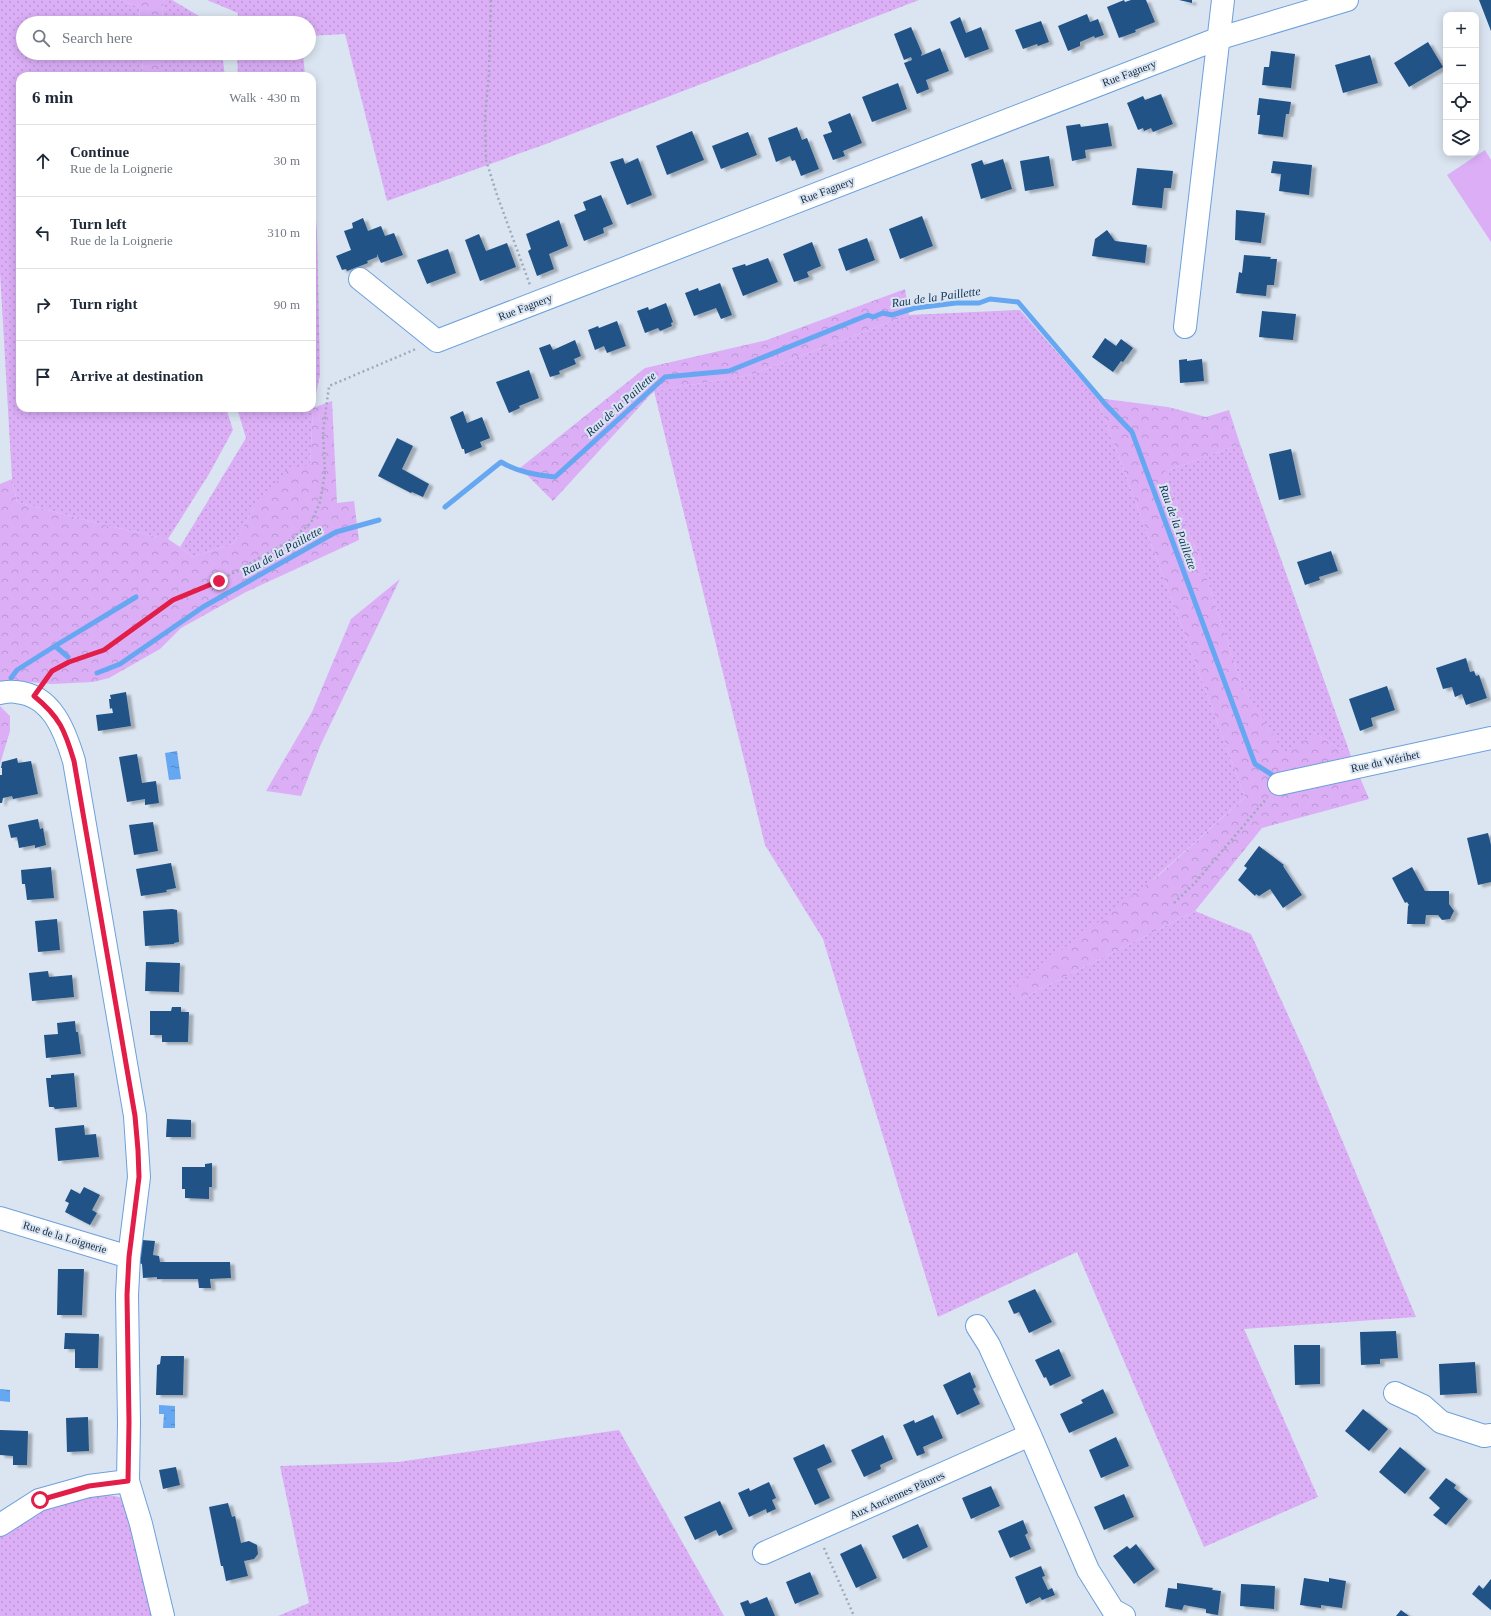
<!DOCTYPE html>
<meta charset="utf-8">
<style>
:root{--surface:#fff;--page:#f2f2f3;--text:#1f2937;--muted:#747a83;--line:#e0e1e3}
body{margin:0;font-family:Georgia,serif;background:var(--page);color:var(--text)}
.controls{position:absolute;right:12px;top:12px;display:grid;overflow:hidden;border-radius:8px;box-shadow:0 2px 10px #0003}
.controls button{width:36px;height:36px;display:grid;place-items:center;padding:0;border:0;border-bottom:1px solid var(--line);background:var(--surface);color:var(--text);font:20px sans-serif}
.stop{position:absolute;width:12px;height:12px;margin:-9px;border:3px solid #e11d48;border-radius:50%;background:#fff}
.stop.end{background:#e11d48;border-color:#fff;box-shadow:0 1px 4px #0008}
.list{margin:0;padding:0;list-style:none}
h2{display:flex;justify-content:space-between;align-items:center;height:52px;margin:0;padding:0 16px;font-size:17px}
h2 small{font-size:13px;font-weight:400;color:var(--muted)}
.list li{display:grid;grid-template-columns:26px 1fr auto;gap:12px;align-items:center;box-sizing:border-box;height:72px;padding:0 16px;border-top:1px solid var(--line)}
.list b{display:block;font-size:15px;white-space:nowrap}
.list p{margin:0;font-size:13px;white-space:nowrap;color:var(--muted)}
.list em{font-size:13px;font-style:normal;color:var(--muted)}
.icon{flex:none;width:22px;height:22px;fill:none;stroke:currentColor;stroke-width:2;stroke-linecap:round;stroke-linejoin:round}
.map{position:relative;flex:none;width:1491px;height:1616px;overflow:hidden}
.search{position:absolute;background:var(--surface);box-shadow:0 2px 10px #0003;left:16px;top:16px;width:300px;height:44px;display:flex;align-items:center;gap:10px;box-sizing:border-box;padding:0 14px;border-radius:22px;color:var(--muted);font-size:15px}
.panel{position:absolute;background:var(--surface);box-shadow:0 2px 10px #0003;left:16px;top:72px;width:300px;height:340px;border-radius:12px}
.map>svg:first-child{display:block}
.grass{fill:url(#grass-dots)}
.forest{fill:url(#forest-crowns)}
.pitch{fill:#dbaef6}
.water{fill:url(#water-ripples)}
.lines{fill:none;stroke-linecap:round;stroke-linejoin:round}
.stream{stroke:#65a7f1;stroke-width:5}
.building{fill:#205287;filter:url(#shadow)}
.minor-casing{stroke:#6da0db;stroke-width:24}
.path{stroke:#9caaba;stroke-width:2.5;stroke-dasharray:2 3;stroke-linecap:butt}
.minor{stroke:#fff;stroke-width:22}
.route{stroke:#e11d48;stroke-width:5}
.labels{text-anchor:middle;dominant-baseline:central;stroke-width:4;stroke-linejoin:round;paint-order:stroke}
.street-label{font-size:11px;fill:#132840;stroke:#dae5f1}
.water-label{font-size:12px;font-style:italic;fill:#103256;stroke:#dae5f1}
</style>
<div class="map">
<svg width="1491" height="1616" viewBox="0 0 1491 1616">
<defs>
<pattern id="grass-dots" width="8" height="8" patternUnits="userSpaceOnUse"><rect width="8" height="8" fill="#dbaef6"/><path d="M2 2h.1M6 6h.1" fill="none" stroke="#bb96d4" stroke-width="1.8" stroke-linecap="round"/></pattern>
<pattern id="forest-crowns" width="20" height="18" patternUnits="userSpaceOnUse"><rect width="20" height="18" fill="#dbaef6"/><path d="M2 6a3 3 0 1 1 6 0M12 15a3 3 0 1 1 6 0" fill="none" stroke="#bb96d4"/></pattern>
<pattern id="water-ripples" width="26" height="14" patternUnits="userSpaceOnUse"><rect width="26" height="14" fill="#65a7f1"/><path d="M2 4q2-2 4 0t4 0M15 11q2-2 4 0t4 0" fill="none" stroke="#5288c5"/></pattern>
<filter id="shadow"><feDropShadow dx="4.5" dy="2.5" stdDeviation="1" flood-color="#0004"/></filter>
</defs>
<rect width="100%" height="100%" fill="#dae5f1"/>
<path class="grass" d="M 0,0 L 119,0 L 139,7 L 140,23 L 23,23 L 23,53 L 142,53 L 143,76 L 20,76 L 20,408 L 226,408 L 233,430 L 209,474 L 168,539 L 109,526 L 17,502 L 12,479 L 0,272 Z
M 163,0 L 172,0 L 211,23 L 162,23 Z
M 207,0 L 919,0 L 546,144 L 387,201 L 345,34 L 309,36 L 309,23 L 237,23 L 238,13 Z
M 161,53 L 222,53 L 225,76 L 161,76 Z
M 237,53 L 303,53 L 305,76 L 238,76 Z
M 312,168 L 317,232 L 320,375 L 313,408 L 310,465 L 253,509 L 234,543 L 192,557 L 180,547 L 246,438 L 237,408 L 312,408 Z
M 1020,310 L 1097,398 L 1245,797 L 1019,1000 L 1195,911 L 1251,934 L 1309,1061 L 1416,1317 L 1244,1329 L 1318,1497 L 1204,1547 L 1077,1252 L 938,1317 L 823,939 L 765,845 L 654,391 L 750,375 L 909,315 Z
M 1240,444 L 1351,756 L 1315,733 L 1285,755 L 1242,686 L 1200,558 L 1164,472 Z
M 619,1430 L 724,1616 L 278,1616 L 309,1603 L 280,1466 L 398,1462 Z
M 97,1493 L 125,1498 L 156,1616 L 0,1616 L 0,1535 L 43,1508 Z"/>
<path class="forest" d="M 119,0 L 163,0 L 162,23 L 140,23 L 139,7 Z
M 142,53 L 161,53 L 161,76 L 143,76 Z
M 905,289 L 909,315 L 750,375 L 654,391 L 553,501 L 520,468 L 645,368 L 767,340 Z
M 1097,398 L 1168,407 L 1206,417 L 1229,410 L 1240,444 L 1164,472 L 1200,558 L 1242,686 L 1285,754 L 1315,733 L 1351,756 L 1369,799 L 1262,828 L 1195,911 L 1019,1000 L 1010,990 L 1159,875 L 1245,797 Z
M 332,401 L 337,503 L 354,501 L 359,540 L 246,592 L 181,628 L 160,649 L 109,678 L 93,682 L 52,684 L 16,681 L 0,681 L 0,484 L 12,479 L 17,502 L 109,526 L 168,539 L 180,547 L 192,557 L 234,543 L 253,509 L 288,469 L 310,465 L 313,408 Z
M 400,579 L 321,744 L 301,796 L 266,791 L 312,712 L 351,619 Z
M 0,706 L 10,716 L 10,731 L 0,764 Z"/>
<path class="pitch" d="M 1485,150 L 1491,160 L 1491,242 L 1447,175 Z"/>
<path class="water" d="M 177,751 L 181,779 L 169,780 L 165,753 Z
M 0,1389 L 10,1390 L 10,1402 L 0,1401 Z
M 159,1405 L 175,1406 L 175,1428 L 163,1428 L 164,1414 L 159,1414 Z"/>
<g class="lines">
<path class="stream" d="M 445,507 L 501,462 C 518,472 536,475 555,477 L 665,377 L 729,371 L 868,315 L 873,317 L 883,313 L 892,315 L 915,308 L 956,303 L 979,303 L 990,299 L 1018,302 L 1106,405 L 1132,432 L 1255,764 L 1277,778
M 55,646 L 68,657
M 97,673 L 120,664 L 203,607 L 336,532 L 379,520
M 11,678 L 17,670 L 55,646 L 136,597"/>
</g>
<path class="building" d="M 1124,0 L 1125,2 L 1131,0 L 1146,0 L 1155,22 L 1135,30 L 1136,32 L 1119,38 L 1107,7 Z
M 1179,0 L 1192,0 L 1192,3 Z
M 1479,0 L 1491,0 L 1491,31 Z
M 1087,14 L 1090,22 L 1098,19 L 1104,35 L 1095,38 L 1094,36 L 1080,42 L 1080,46 L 1068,51 L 1058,26 Z
M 960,17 L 966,33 L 981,27 L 989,49 L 965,58 L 950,22 Z
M 1041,21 L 1049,42 L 1038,46 L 1037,44 L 1023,49 L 1015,30 Z
M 911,27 L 922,53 L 921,56 L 940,48 L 949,71 L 926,80 L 929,89 L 917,94 L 904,63 L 912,60 L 911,57 L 904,60 L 894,34 Z
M 1428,42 L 1443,67 L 1409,87 L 1394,63 Z
M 1271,51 L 1295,54 L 1291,88 L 1262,85 L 1264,67 L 1269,67 Z
M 1370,55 L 1378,83 L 1343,93 L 1335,65 Z
M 898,83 L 907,109 L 872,122 L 862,97 Z
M 1161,94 L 1173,124 L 1153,132 L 1151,128 L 1144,131 L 1143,128 L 1138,130 L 1127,103 L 1143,96 L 1145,100 Z
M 1259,98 L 1291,102 L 1289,114 L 1286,114 L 1283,137 L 1258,134 L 1260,115 L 1257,115 Z
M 850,113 L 862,143 L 843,151 L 845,156 L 833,160 L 823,135 L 832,132 L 828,122 Z
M 1108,123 L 1112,146 L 1085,150 L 1086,158 L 1072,161 L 1066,126 L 1080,124 L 1081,127 Z
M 797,127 L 802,140 L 807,138 L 819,169 L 801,176 L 795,160 L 792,161 L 790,156 L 776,162 L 768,138 Z
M 692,131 L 704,160 L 667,175 L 656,146 Z
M 748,132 L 757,155 L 721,169 L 712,146 Z
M 1049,156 L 1054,186 L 1025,191 L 1020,161 Z
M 623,158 L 625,164 L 638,158 L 652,195 L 627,205 L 610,162 Z
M 1003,159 L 1012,189 L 981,199 L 971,164 L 982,160 L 984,165 Z
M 1273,161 L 1312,165 L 1309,195 L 1279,191 L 1281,174 L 1271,173 Z
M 1137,168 L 1173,171 L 1171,188 L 1164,188 L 1162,208 L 1132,205 Z
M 601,195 L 613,224 L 603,228 L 604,233 L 584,241 L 574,215 L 586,210 L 583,202 Z
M 1236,210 L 1265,213 L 1261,243 L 1235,240 Z
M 922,216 L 933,246 L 900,259 L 889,229 Z
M 363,218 L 368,231 L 381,226 L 385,236 L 394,233 L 403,255 L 381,263 L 377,254 L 377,257 L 367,261 L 368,263 L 347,271 L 346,269 L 342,270 L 336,256 L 351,250 L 344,231 L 353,228 L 352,223 Z
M 559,220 L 568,246 L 549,254 L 554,269 L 537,276 L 528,251 L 531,249 L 526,234 Z
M 1107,230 L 1115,241 L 1147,245 L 1145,263 L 1092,256 L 1095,239 Z
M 479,234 L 486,251 L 507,243 L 516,267 L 480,281 L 465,240 Z
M 867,238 L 875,260 L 846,271 L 838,249 Z
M 812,242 L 821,266 L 807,272 L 809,277 L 794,282 L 783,254 Z
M 448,249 L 456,273 L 427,284 L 417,260 Z
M 1244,255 L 1271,257 L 1270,259 L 1277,259 L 1274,285 L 1267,285 L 1266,296 L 1236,293 L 1239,272 L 1242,273 Z
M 768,258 L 778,282 L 743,296 L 732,268 L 745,264 L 746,266 Z
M 720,283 L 732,315 L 721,319 L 716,308 L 694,316 L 685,293 L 698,288 L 699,291 Z
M 666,303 L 673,322 L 671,323 L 672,326 L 660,331 L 658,328 L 645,333 L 637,311 L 648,307 L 649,310 Z
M 1262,311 L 1296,314 L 1293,340 L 1259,337 Z
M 617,321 L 626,346 L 607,353 L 604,346 L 595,350 L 588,330 L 598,326 L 599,328 Z
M 1105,338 L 1116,346 L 1121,339 L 1133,348 L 1123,362 L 1121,361 L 1113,372 L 1092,357 Z
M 575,340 L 581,356 L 574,359 L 576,364 L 559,371 L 560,374 L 550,377 L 539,348 L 550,344 L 553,350 Z
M 1187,359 L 1187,361 L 1202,359 L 1204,381 L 1180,383 L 1179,360 Z
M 529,370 L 539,398 L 519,406 L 520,408 L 509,413 L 496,382 Z
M 463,411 L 467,423 L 482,417 L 490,438 L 480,442 L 482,447 L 465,454 L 464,449 L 462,449 L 450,417 Z
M 397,438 L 413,446 L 402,469 L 429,484 L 423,497 L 412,492 L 411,493 L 378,476 Z
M 1291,449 L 1301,495 L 1279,500 L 1269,454 Z
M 1331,551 L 1338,571 L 1319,577 L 1320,580 L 1305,585 L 1297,562 Z
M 1466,658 L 1470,672 L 1474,671 L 1476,676 L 1479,675 L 1487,698 L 1466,705 L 1462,694 L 1455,697 L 1452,687 L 1443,689 L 1436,668 Z
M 1387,686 L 1395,710 L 1371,718 L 1373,726 L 1360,731 L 1349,699 Z
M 126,692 L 131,726 L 98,731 L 96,715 L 113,713 L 112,708 L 110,709 L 109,699 L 111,699 L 110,695 Z
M 137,754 L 142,783 L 156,781 L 159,803 L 145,805 L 145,799 L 127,802 L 119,757 Z
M 17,758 L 18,763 L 31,761 L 38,794 L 13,799 L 12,796 L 3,798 L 2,803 L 0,803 L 0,775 L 2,775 L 2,768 L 1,768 L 2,762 Z
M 38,819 L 40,829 L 43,828 L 46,845 L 35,848 L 35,845 L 19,848 L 17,837 L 11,838 L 8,825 Z
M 153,822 L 158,851 L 134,855 L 129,825 Z
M 1488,833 L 1491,845 L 1491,882 L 1478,885 L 1467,838 Z
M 1259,846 L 1284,865 L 1283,866 L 1302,895 L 1283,908 L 1270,889 L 1259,896 L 1256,894 L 1255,896 L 1238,880 L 1247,868 L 1244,866 Z
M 171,863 L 176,888 L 166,890 L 167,892 L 141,896 L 136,869 Z
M 51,867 L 54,898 L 27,900 L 25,884 L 22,884 L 21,870 Z
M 1412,867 L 1425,891 L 1449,891 L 1449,904 L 1454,911 L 1450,919 L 1442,920 L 1438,915 L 1426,915 L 1425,924 L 1407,924 L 1408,906 L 1409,905 L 1407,902 L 1405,903 L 1392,878 Z
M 172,909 L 177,910 L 179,942 L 174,943 L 174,944 L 145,946 L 143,911 Z
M 57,919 L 60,950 L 38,952 L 35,921 Z
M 146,962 L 180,963 L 179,992 L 145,991 Z
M 48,971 L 49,977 L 72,975 L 74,997 L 32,1001 L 29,973 Z
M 172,1007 L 181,1007 L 181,1012 L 189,1012 L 188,1042 L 162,1042 L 162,1035 L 150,1035 L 150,1011 L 171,1011 Z
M 75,1021 L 76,1032 L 78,1032 L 81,1054 L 46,1058 L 44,1035 L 58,1034 L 57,1023 Z
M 74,1073 L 77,1107 L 55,1109 L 54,1107 L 49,1107 L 46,1078 L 51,1078 L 51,1075 Z
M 167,1119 L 191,1120 L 191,1137 L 166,1137 Z
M 84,1125 L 85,1135 L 96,1134 L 99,1157 L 58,1161 L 55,1128 Z
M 212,1163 L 212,1187 L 209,1187 L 209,1199 L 185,1198 L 185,1189 L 182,1189 L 182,1167 L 205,1167 L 205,1164 Z
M 84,1187 L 100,1195 L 92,1210 L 97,1213 L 90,1225 L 65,1212 L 69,1203 L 65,1201 L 71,1189 L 80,1194 Z
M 142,1240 L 155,1241 L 153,1255 L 159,1256 L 160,1262 L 230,1262 L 231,1278 L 210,1279 L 211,1288 L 199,1288 L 198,1279 L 157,1279 L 157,1277 L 143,1278 L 142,1264 L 139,1263 Z
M 58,1269 L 84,1269 L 82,1315 L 57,1315 Z
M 1035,1289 L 1052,1322 L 1029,1333 L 1019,1312 L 1014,1314 L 1008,1301 Z
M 1396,1331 L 1398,1358 L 1380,1359 L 1380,1364 L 1361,1365 L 1360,1332 Z
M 65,1333 L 99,1334 L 98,1368 L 75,1368 L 75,1349 L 64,1349 Z
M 1294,1345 L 1320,1345 L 1320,1384 L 1295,1385 Z
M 1059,1349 L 1071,1376 L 1050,1386 L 1046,1377 L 1044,1378 L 1035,1360 Z
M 161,1356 L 184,1356 L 183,1395 L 156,1395 L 157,1365 L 160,1364 Z
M 1475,1362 L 1477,1393 L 1440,1395 L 1439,1364 Z
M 970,1372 L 976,1387 L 973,1389 L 980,1404 L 957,1415 L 943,1385 Z
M 1103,1389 L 1114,1413 L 1069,1433 L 1060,1414 L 1083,1403 L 1081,1400 Z
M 1363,1409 L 1388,1429 L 1369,1451 L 1345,1431 Z
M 933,1415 L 943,1438 L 923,1447 L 925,1453 L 917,1456 L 903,1425 L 914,1420 L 915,1423 Z
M 88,1417 L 89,1451 L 67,1452 L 66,1418 Z
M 0,1430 L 28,1431 L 27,1465 L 13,1465 L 13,1456 L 0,1455 Z
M 883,1435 L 893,1459 L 880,1465 L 881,1469 L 864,1477 L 851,1450 Z
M 1116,1437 L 1129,1466 L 1101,1478 L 1089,1450 Z
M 824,1444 L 832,1462 L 817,1469 L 830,1498 L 815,1505 L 793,1458 Z
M 1400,1447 L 1426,1469 L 1405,1494 L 1379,1472 Z
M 176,1467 L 180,1485 L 163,1489 L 159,1470 Z
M 1446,1478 L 1456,1485 L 1454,1488 L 1468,1499 L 1446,1525 L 1433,1515 L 1440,1508 L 1429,1498 Z
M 769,1482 L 776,1498 L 772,1500 L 776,1509 L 767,1513 L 766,1509 L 749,1517 L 738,1493 L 749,1488 L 750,1491 Z
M 991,1486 L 1000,1506 L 971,1519 L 962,1498 Z
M 1124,1494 L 1134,1517 L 1104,1530 L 1094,1507 Z
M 720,1501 L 733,1529 L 719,1536 L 716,1530 L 695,1540 L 684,1517 Z
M 228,1503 L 232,1517 L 235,1516 L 241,1543 L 249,1541 L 257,1545 L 258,1554 L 254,1559 L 244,1561 L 248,1576 L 226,1581 L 223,1566 L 221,1566 L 209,1507 Z
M 1023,1520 L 1028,1533 L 1025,1535 L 1031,1549 L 1010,1558 L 998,1531 Z
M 918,1524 L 928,1547 L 903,1559 L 892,1536 Z
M 861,1544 L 877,1578 L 856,1588 L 840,1554 Z
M 1136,1544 L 1155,1569 L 1134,1584 L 1113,1556 L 1127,1546 L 1130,1549 Z
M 1041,1566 L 1045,1576 L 1042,1577 L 1048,1590 L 1052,1588 L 1055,1595 L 1042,1600 L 1040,1597 L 1026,1604 L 1015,1577 Z
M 810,1572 L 819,1594 L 795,1604 L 786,1582 Z
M 1304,1578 L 1329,1582 L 1329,1578 L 1346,1581 L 1342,1608 L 1321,1605 L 1321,1608 L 1300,1605 Z
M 1491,1579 L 1491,1610 L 1472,1594 L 1479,1585 L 1483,1589 Z
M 1177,1583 L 1213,1588 L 1212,1590 L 1221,1591 L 1218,1615 L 1206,1613 L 1206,1609 L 1184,1605 L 1182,1610 L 1165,1607 L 1168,1588 L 1177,1589 Z
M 1241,1584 L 1275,1586 L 1274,1609 L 1240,1606 Z
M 767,1597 L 775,1616 L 745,1616 L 740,1603 L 748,1600 L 750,1604 Z
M 1401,1610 L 1409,1616 L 1396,1616 Z"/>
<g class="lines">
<defs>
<path id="minor" d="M 360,279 L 437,341 L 1217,39 L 1347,0
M 1185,327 L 1223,0
M 0,693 C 5,692 11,691 16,692 C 52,695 65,731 74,761 L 135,1116 L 139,1177 L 129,1257 L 127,1295 L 129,1423 L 128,1481 L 141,1524 L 163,1616
M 1279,784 L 1491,738
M 0,1218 L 129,1257
M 977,1326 L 989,1345 L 1030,1435 L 1088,1570 L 1113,1610 L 1124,1616
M 1395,1393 L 1423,1406 L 1441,1422 L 1484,1436 L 1491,1435
M 0,1525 L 39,1500 L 89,1486 L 128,1481
M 764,1553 L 1030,1435"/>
</defs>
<use href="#minor" class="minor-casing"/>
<path class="path" d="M 491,0 L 489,72 L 485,118 L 486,160 L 497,195 L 530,285
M 44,682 L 52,671 L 69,662 L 104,650 L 173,600 L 219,581 L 289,541 L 311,523 L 320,502 L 325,472 L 323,432 L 329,386 L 416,349
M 1174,903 L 1195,883 L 1267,798
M 824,1548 L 854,1616"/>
<use href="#minor" class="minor"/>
</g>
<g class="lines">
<path class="route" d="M 40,1500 L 89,1486 L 128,1481 L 129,1422 L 127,1295 L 129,1257 L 139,1177 L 138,1150 L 135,1116 L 74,761 C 65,731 60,717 34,696 L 52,671 L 69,662 L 104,650 L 173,600 L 219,581"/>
</g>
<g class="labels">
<g class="street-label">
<text transform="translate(1129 73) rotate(-21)">Rue Fagnery</text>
<text transform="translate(827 190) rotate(-21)">Rue Fagnery</text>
<text transform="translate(525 307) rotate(-21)">Rue Fagnery</text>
<text transform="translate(1385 761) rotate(-12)">Rue du Wérihet</text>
<text transform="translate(65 1237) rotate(17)">Rue de la Loignerie</text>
<text transform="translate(897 1495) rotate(-24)">Aux Anciennes Pâtures</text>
</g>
<g class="water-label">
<text transform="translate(936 297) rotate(-8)">Rau de la Paillette</text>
<text transform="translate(621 404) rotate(-42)">Rau de la Paillette</text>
<text transform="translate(1178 527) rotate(70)">Rau de la Paillette</text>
<text transform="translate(282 551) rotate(-29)">Rau de la Paillette</text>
</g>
</g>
</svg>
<div class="controls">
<button>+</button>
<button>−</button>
<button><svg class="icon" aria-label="locate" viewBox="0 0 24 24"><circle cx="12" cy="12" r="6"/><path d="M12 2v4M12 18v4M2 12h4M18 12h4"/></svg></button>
<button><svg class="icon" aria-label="layers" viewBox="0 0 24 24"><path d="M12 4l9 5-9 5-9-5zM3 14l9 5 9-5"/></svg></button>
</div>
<div class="stop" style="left:40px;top:1500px"></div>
<div class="stop end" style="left:219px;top:581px"></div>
<div class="search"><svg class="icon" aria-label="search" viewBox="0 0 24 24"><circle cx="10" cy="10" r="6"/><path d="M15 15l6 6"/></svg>Search here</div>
<section class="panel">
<h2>6 min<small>Walk · 430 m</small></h2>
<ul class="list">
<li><svg class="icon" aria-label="ahead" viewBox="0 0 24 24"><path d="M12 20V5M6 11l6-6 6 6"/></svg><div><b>Continue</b><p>Rue de la Loignerie</p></div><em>30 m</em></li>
<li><svg class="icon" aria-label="left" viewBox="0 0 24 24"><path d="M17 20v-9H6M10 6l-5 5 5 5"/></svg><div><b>Turn left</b><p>Rue de la Loignerie</p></div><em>310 m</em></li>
<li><svg class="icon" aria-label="right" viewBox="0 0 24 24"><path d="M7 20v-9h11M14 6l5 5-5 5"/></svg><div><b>Turn right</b></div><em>90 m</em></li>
<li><svg class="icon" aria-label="arrive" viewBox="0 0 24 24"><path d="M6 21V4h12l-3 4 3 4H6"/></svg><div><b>Arrive at destination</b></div></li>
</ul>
</section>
</div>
